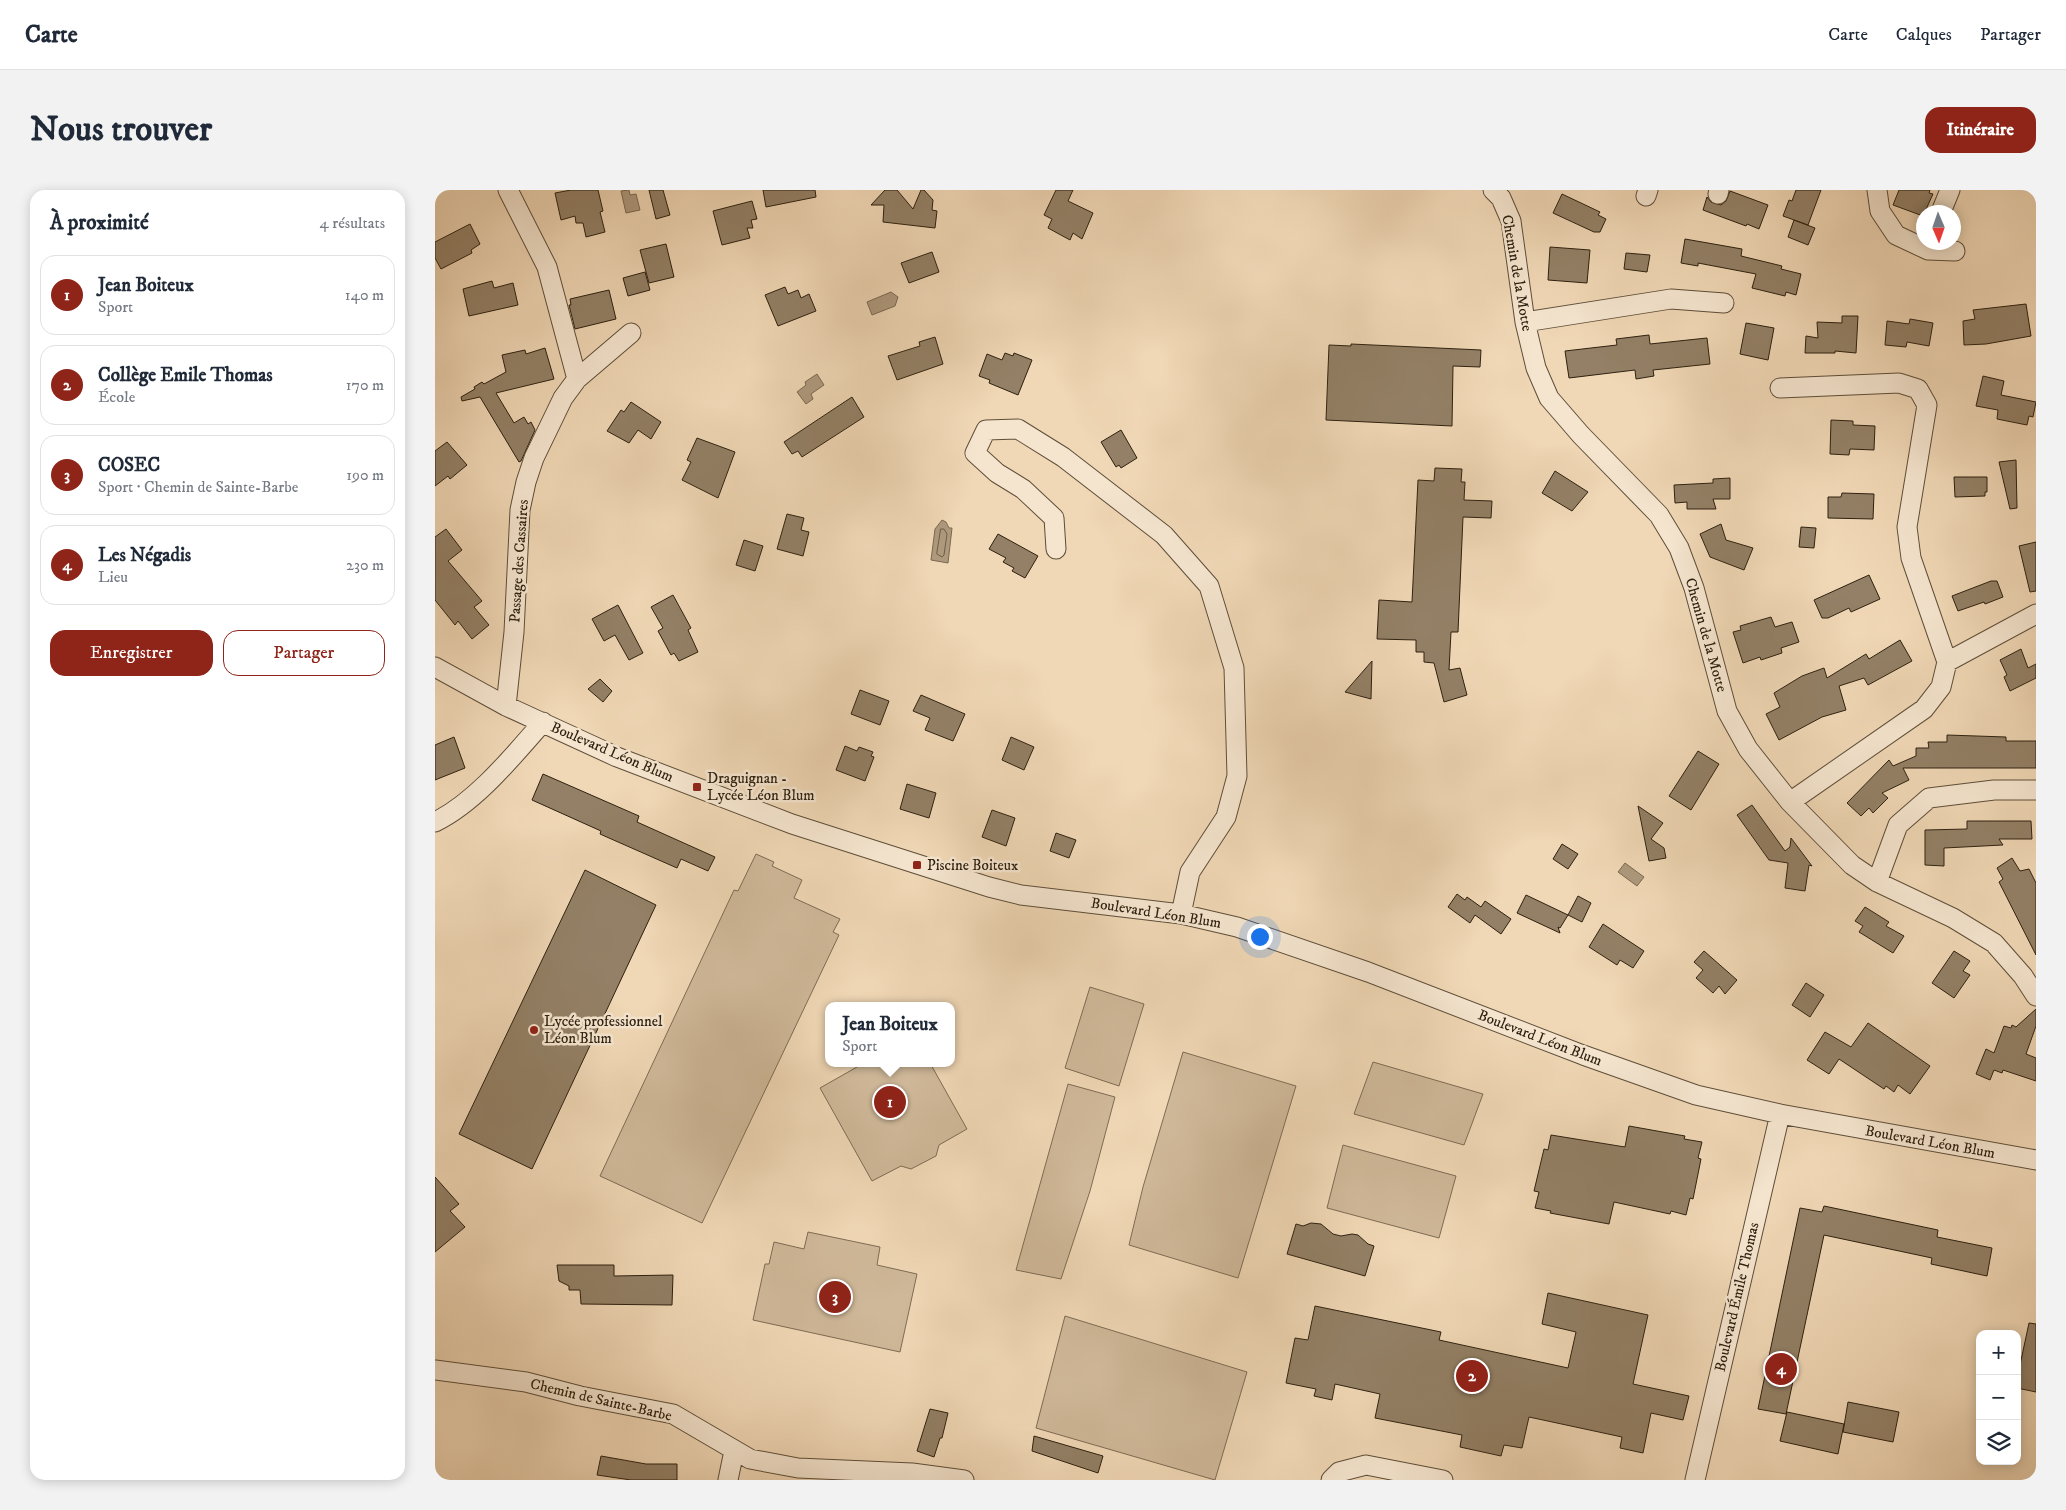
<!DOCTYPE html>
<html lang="fr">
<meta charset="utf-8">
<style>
:root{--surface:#fff;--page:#f2f2f3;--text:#1f2937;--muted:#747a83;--line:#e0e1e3;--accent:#8f2418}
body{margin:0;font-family:"IM FELL DW Pica",serif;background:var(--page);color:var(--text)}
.controls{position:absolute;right:15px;bottom:15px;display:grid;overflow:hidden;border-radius:10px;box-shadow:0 2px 12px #0003}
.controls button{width:45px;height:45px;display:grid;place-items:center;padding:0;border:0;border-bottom:1px solid var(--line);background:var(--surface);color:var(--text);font:25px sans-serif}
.compass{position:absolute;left:1481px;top:15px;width:45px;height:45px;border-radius:50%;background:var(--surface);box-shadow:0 2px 12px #0003;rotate:178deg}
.you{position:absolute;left:824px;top:746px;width:18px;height:18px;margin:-12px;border:4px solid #fff;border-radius:50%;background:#1a73e8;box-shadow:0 0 0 8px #1a73e833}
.badge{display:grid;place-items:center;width:32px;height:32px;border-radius:50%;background:var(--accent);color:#fff;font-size:16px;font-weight:700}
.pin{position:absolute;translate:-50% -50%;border:2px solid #fff;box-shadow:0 1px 5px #0006}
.popup{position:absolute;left:390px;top:812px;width:130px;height:65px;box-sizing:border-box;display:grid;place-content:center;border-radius:10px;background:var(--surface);filter:drop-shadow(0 1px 4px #0005);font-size:16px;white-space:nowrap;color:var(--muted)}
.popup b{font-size:19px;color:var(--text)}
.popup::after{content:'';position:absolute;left:50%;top:100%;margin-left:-10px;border:10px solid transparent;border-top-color:var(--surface)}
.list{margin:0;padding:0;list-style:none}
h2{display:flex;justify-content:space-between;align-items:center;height:65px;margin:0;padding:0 20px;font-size:21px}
h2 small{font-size:16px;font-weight:400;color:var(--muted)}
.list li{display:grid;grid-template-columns:32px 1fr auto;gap:15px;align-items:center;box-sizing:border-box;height:80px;margin:0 10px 10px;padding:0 10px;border:1px solid var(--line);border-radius:15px}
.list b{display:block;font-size:19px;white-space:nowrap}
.list p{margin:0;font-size:16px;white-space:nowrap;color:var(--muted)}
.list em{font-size:16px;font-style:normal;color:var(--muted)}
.actions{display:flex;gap:10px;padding:15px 20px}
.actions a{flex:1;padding:11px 0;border:1px solid var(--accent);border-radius:15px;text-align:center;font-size:18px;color:var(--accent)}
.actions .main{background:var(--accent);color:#fff}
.icon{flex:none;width:28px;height:28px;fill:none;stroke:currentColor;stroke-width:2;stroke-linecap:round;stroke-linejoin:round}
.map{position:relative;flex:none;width:1601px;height:1290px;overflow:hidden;border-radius:15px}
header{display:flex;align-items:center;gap:30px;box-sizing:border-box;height:70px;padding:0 25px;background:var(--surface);border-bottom:1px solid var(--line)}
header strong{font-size:24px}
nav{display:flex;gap:28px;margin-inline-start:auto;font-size:18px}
.intro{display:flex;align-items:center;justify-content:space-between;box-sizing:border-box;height:120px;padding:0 30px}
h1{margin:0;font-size:35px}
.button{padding:12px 22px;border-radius:15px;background:var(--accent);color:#fff;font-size:18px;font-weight:700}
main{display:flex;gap:30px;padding:0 30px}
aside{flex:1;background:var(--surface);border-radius:15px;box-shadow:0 2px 12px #0003}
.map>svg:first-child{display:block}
.green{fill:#cfb899;stroke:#7e6c54}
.water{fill:#ae997d;stroke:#7b6951}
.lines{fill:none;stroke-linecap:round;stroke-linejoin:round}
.shore{stroke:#6e5d46;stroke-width:1}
.building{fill:#938066;stroke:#2e2110}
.street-casing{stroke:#5e4e39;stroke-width:21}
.street{stroke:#f5e5cf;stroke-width:19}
.poi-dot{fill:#8f2418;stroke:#f5e5cf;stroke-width:2}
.labels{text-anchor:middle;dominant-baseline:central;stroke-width:5;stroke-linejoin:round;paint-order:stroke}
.street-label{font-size:15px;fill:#2e2110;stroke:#f5e5cf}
.poi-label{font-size:15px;fill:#2e2110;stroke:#f5e5cf;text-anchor:start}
</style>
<header>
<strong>Carte</strong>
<nav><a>Carte</a><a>Calques</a><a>Partager</a></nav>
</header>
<div class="intro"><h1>Nous trouver</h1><a class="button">Itinéraire</a></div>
<main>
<aside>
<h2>À proximité<small>4 résultats</small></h2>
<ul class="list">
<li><span class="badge">1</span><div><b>Jean Boiteux</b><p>Sport</p></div><em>140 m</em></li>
<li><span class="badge">2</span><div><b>Collège Emile Thomas</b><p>École</p></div><em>170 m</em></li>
<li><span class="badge">3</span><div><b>COSEC</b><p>Sport · Chemin de Sainte-Barbe</p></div><em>190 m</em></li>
<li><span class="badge">4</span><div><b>Les Négadis</b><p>Lieu</p></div><em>230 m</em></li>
</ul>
<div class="actions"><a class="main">Enregistrer</a><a>Partager</a></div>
</aside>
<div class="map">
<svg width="1601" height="1290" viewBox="0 0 1601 1290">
<rect width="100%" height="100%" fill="#f0d7b5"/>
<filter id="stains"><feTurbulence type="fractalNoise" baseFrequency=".004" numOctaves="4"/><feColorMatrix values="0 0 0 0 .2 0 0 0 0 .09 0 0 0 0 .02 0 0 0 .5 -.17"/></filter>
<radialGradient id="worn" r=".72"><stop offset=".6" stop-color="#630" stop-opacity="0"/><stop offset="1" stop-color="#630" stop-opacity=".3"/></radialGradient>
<path class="green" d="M 321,664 L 339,672 L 337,676 L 367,690 L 359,708 L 405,729 L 398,742 L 404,745 L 267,1033 L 165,986 L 299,700 L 303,701 Z
M 655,797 L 709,814 L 684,896 L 630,878 Z
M 748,862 L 861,896 L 803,1088 L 694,1055 L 708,997 Z
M 938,872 L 1048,904 L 1029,955 L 919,924 Z
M 429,873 L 495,873 L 532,939 L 504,955 L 501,966 L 476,979 L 466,976 L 437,991 L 385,898 Z
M 633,894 L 680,907 L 655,1001 L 626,1089 L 581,1080 Z
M 908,955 L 1021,986 L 1004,1048 L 892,1018 Z
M 373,1042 L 445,1057 L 442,1075 L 482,1084 L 465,1162 L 318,1130 L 330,1074 L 334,1074 L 339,1052 L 369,1059 Z
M 630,1126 L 812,1182 L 780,1290 L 601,1238 Z"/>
<path class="water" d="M 194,0 L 195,5 L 201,4 L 205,20 L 191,23 L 186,1 Z
M 456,102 L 463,107 L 460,116 L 437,125 L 432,112 Z
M 382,184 L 389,195 L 376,204 L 378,209 L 371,214 L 362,202 L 371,195 L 370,192 Z
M 507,330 L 511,332 L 514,338 L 517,338 L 513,373 L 496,370 L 500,339 Z
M 1190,673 L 1209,687 L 1202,696 L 1183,682 Z"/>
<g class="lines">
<path class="shore" d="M 506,339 L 509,339 L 512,344 L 509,365 L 507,367 L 502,364 Z"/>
</g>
<path class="building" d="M 136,0 L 163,0 L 168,21 L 165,22 L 170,42 L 151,47 L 148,33 L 141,33 L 140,26 L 126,30 L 120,3 Z
M 214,0 L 228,0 L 235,25 L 221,29 Z
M 328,0 L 380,0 L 381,7 L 331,17 Z
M 450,0 L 462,0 L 478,19 L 486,0 L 489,0 L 498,10 L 497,20 L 502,21 L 500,38 L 448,32 L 449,15 L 436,15 Z
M 621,0 L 638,0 L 633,11 L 658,23 L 647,49 L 638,43 L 635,50 L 613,38 L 617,29 L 609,25 Z
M 1361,0 L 1386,0 L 1373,35 L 1348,26 L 1354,10 L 1357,11 Z
M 1464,0 L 1495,0 L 1494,3 L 1498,4 L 1488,26 L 1458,15 Z
M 1295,1 L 1333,15 L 1324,39 L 1312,34 L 1311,36 L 1268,20 L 1272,7 L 1276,12 L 1286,15 L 1291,11 Z
M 1127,4 L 1165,22 L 1163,25 L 1171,29 L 1165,42 L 1159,42 L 1118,23 Z
M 317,11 L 322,29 L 316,30 L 318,38 L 312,38 L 315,48 L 287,55 L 278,21 Z
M 1359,30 L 1380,38 L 1373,55 L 1353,47 Z
M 35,34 L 45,54 L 36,60 L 37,63 L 6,79 L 0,68 L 0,52 Z
M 1250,49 L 1307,59 L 1306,66 L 1347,76 L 1346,79 L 1366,84 L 1361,105 L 1351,102 L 1350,106 L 1317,98 L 1321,84 L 1263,73 L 1263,76 L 1246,73 Z
M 231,54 L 239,87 L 214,93 L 205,60 Z
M 1115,57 L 1155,60 L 1152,93 L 1113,90 Z
M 497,62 L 504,82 L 474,93 L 466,73 Z
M 1191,63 L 1215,65 L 1212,82 L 1189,79 Z
M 210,82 L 215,100 L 193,106 L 188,88 Z
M 57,91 L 59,98 L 78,93 L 83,115 L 34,126 L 28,99 Z
M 350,97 L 353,104 L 363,100 L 366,108 L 374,104 L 381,121 L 343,136 L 330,105 Z
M 174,100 L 181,129 L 140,139 L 134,115 L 136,115 L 135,109 Z
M 1591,114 L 1596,146 L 1551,154 L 1529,155 L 1528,131 L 1540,129 L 1538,120 Z
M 1407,126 L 1423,126 L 1421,163 L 1400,161 L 1400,163 L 1370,163 L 1371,146 L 1383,148 L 1382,132 L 1407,133 Z
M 1475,129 L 1498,133 L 1494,156 L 1472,152 L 1471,157 L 1450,155 L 1452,131 L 1474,134 Z
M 1311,133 L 1339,138 L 1333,170 L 1305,164 Z
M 1214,145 L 1215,154 L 1272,148 L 1275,174 L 1218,180 L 1219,186 L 1201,189 L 1200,180 L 1134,188 L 1130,161 L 1182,155 L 1181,149 Z
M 500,147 L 508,174 L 462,190 L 453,166 L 485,156 L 484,152 Z
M 916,154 L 1046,160 L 1045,177 L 1018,176 L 1017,236 L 891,230 L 894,155 L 916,156 Z
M 110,158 L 119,189 L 61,203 L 79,233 L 89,227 L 93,234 L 96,232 L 100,240 L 86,271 L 84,272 L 45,207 L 27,211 L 26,207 L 40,199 L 39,197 L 47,192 L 49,194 L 71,182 L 67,165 L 90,160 L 91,164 Z
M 570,163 L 578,166 L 579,163 L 597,170 L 583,205 L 554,193 L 555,190 L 544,186 L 552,164 L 567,170 Z
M 1548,186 L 1569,191 L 1566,205 L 1601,212 L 1598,227 L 1594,226 L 1592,235 L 1562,229 L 1563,220 L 1541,216 Z
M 417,207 L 429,227 L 367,267 L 363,261 L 357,264 L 349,252 Z
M 196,212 L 226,232 L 216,249 L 203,240 L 194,253 L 172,241 L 186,220 L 189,222 Z
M 1396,230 L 1418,231 L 1418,235 L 1440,236 L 1439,260 L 1415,259 L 1414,265 L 1395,264 Z
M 686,240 L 702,268 L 686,278 L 684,275 L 681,277 L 666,252 Z
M 262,248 L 300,262 L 283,308 L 247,290 L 256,272 L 252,270 Z
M 12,252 L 32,275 L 15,289 L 13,286 L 0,296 L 0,261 Z
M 1581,270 L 1582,318 L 1575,319 L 1564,272 Z
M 1000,278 L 1027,279 L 1026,292 L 1030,292 L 1029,310 L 1057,311 L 1056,328 L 1028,327 L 1023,442 L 1016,442 L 1014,480 L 1025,478 L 1032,505 L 1009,512 L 999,473 L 989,472 L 989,462 L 981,462 L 981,450 L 942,449 L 944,410 L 977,412 L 983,290 L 999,291 Z
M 1120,281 L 1153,302 L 1137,321 L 1107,303 Z
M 1519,287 L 1552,287 L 1552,302 L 1550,302 L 1550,306 L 1520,307 Z
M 1295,288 L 1295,309 L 1278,309 L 1281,319 L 1252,319 L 1252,312 L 1240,313 L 1239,295 L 1278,293 L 1278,289 Z
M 1407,303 L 1439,304 L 1438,329 L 1393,328 L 1393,307 L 1406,307 Z
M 352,324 L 369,328 L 366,340 L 374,342 L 368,366 L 342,359 Z
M 1286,334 L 1291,350 L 1318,358 L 1309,380 L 1275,367 L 1265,344 Z
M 1366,337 L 1381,338 L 1379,358 L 1364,357 Z
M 11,339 L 27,360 L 13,371 L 47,411 L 39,417 L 54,435 L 37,449 L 23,431 L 20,435 L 0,410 L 0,347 Z
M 563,344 L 603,366 L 590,388 L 577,381 L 579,378 L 568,372 L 571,368 L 554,359 Z
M 309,350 L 328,356 L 320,381 L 301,375 Z
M 1601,352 L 1601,401 L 1595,402 L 1584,356 Z
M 1434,385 L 1445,409 L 1416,422 L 1414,418 L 1393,428 L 1387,428 L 1379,410 Z
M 1556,391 L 1562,391 L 1568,407 L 1550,414 L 1549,412 L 1523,421 L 1517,406 Z
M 238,405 L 256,438 L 253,440 L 263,462 L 244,471 L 239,463 L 236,465 L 223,441 L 228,438 L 216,417 Z
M 183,415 L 208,463 L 194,470 L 180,445 L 169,451 L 157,429 Z
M 1336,427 L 1340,437 L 1357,432 L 1364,452 L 1346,458 L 1347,463 L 1326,470 L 1325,467 L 1308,473 L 1298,442 L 1306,440 L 1305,436 Z
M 1465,450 L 1477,471 L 1433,495 L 1429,488 L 1404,496 L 1411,520 L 1387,527 L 1344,550 L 1331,524 L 1345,517 L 1339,503 L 1367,486 L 1389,478 L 1392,488 L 1431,464 L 1434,469 Z
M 1586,459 L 1593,478 L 1601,474 L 1601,488 L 1575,501 L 1569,487 L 1572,485 L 1565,470 Z
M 937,471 L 936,509 L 910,502 Z
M 165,489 L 177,501 L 168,512 L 153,499 Z
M 425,500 L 454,511 L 445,535 L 416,524 Z
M 486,505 L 530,524 L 518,551 L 490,540 L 495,528 L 478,521 Z
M 1512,545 L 1571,547 L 1571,551 L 1601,551 L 1601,578 L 1468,578 L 1474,590 L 1447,603 L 1453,608 L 1438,623 L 1434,618 L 1426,626 L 1412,613 L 1454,570 L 1458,576 L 1481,566 L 1481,558 L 1494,558 L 1493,552 L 1512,552 Z
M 19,547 L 30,578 L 0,590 L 0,555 Z
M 576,547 L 599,557 L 589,580 L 567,570 Z
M 410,556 L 422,561 L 424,557 L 438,562 L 436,566 L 439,567 L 430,591 L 401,580 Z
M 1263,561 L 1284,574 L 1256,620 L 1234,606 Z
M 108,584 L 204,626 L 202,632 L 280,667 L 273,681 L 246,669 L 242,678 L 174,648 L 165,644 L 166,641 L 97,610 Z
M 472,594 L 501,603 L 494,628 L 465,619 Z
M 1317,615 L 1350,661 L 1355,657 L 1356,648 L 1377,676 L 1374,675 L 1370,701 L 1350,698 L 1353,673 L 1334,670 L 1302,625 Z
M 1203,616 L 1228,633 L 1216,649 L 1229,658 L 1231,668 L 1214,671 Z
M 557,620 L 580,628 L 571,656 L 547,647 Z
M 1532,631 L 1596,631 L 1597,649 L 1564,649 L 1568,655 L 1509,658 L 1509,676 L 1490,675 L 1490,640 L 1532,639 Z
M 621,643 L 641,650 L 634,668 L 615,661 Z
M 1127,654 L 1143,664 L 1133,679 L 1118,669 Z
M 1577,668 L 1585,681 L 1594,679 L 1601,693 L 1601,765 L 1564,692 L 1568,689 L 1562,678 Z
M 150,680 L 221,715 L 97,979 L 24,944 Z
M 1022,704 L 1030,710 L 1032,707 L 1046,717 L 1050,711 L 1076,729 L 1066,744 L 1040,725 L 1035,733 L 1013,717 Z
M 1091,705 L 1133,725 L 1125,738 L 1123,737 L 1125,743 L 1082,723 Z
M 1143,706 L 1156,713 L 1147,732 L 1133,725 Z
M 1430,717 L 1454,732 L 1451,736 L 1469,746 L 1458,763 L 1424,742 L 1428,736 L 1420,731 Z
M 1168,734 L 1209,761 L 1198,778 L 1185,770 L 1182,775 L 1154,757 Z
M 1269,761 L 1302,790 L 1290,804 L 1284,796 L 1278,803 L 1261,788 L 1268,780 L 1259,772 Z
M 1519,761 L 1535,771 L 1528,781 L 1535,785 L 1519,808 L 1497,793 Z
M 1371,793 L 1389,805 L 1375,827 L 1357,815 Z
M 1601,819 L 1601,836 L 1591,864 L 1601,868 L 1601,891 L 1568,880 L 1567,883 L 1559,880 L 1555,890 L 1541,884 L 1551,859 L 1559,863 L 1569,836 L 1576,838 L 1577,835 L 1581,837 Z
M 1433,833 L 1495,876 L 1475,904 L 1463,895 L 1459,902 L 1451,896 L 1449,899 L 1404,869 L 1394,884 L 1372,870 L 1390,842 L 1416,857 Z
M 1194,936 L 1250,946 L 1249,949 L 1267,952 L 1263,968 L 1266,969 L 1258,1009 L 1255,1008 L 1251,1025 L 1236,1021 L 1235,1024 L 1179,1012 L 1174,1034 L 1115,1023 L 1116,1021 L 1100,1018 L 1104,1002 L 1099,1001 L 1109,959 L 1113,960 L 1116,945 L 1190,957 Z
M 0,987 L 24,1014 L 15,1021 L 30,1037 L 0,1062 Z
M 1389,1016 L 1503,1040 L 1502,1047 L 1557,1058 L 1552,1086 L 1496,1074 L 1497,1068 L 1389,1045 L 1351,1224 L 1323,1219 L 1365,1018 L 1387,1022 Z
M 876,1033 L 886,1034 L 898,1044 L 906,1046 L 917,1044 L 923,1045 L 933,1054 L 939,1056 L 930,1086 L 852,1064 L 861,1034 L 868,1036 Z
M 122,1075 L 179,1075 L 179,1086 L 238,1085 L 237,1115 L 146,1114 L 145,1100 L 134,1100 L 134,1096 L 124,1091 Z
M 1113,1103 L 1213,1125 L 1198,1194 L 1254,1206 L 1248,1230 L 1216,1223 L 1208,1263 L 1185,1258 L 1187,1247 L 1094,1227 L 1087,1258 L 1069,1255 L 1066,1266 L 1025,1257 L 1027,1245 L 940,1228 L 945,1204 L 900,1194 L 897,1210 L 879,1206 L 881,1199 L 851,1193 L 860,1148 L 873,1150 L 880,1116 L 1006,1142 L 1004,1150 L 1133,1178 L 1141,1142 L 1107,1134 Z
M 1594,1133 L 1601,1134 L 1601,1202 L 1582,1198 L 1582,1189 Z
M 1413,1212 L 1464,1222 L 1458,1252 L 1408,1242 Z
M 495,1219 L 513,1223 L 507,1248 L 505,1248 L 499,1267 L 482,1261 Z
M 1352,1222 L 1409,1234 L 1403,1264 L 1345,1251 Z
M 599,1246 L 668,1266 L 663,1283 L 597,1261 Z
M 166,1266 L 211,1274 L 242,1274 L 242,1290 L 196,1290 L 162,1285 Z"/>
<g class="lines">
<defs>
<path id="street" d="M 73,0 L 112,77 L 142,189
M 1058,0 L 1066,8 L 1076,31 L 1090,132 L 1101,178 L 1114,208 L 1146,245 L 1224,325 L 1244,358 L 1259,398 L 1292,521 L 1313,559 L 1355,612 L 1417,675 L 1442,692 L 1518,728 L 1559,753 L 1588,786 L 1601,806
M 1442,0 L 1445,21 L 1461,45 L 1493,60 L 1520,61
M 1283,4 L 1284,0
M 1211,6 L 1213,0
M 1506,22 L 1515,0
M 1090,132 L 1236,109 L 1289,113
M 1345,198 L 1464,193 L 1483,199 L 1492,215 L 1472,337 L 1476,368 L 1512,472
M 621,359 L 619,328 L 588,299 L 562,283 L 540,263 L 551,240 L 583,239 L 628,267 L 729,345 L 774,396 L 799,478 L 802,586 L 791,627 L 755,682 L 746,724
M 0,477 L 71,516 L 182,567 L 357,634 L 554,697 L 586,705 L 746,724 L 802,737 L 933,782 L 1148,865 L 1261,905 L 1345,924 L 1601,970
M 71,516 L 79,442 L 85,320 L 91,292 L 99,268 L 128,208 L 142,189 L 196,143
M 1355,612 L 1489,519 L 1506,497 L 1512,472 L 1601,424
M 0,632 C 41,612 78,566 108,532
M 1442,692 L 1463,635 L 1494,608 L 1559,600 L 1601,600
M 0,1180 L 91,1192 L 145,1206 L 238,1224 L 315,1269 L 363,1278 L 477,1283 L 529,1290
M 293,1290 L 299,1261
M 896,1290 L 904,1282 L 931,1275 L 1008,1290
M 1260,1290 L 1345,924"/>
</defs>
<use href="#street" class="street-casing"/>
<use href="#street" class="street"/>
</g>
<g class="poi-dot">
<rect x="257" y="592" width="10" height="10" rx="2.5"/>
<rect x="477" y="670" width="10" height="10" rx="2.5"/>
<circle cx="99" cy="840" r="5"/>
</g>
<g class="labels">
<g class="street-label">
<text transform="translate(1082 83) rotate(80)">Chemin de la Motte</text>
<text transform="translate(84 371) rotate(-86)">Passage des Cassaires</text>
<text transform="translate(1271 445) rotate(74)">Chemin de la Motte</text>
<text transform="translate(177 562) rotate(23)">Boulevard Léon Blum</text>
<text transform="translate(721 723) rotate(9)">Boulevard Léon Blum</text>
<text transform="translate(1105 848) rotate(21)">Boulevard Léon Blum</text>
<text transform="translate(1495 952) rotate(10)">Boulevard Léon Blum</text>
<text transform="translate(1302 1107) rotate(-77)">Boulevard Émile Thomas</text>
<text transform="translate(166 1210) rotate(13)">Chemin de Sainte-Barbe</text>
</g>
<g class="poi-label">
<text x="272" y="588">Draguignan -<tspan x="272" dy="17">Lycée Léon Blum</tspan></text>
<text x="492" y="675">Piscine Boiteux</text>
<text x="109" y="831">Lycée professionnel<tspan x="109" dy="17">Léon Blum</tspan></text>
</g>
</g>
<rect width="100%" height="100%" filter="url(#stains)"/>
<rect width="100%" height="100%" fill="url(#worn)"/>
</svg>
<div class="controls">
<button>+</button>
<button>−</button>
<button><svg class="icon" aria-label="layers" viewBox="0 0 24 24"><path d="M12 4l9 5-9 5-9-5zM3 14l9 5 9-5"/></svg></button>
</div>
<svg class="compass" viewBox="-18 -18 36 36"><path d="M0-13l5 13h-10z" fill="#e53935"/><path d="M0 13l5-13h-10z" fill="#747a83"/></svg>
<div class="you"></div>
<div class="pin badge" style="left:455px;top:912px">1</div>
<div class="popup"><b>Jean Boiteux</b>Sport</div>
<div class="pin badge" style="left:1037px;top:1186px">2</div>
<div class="pin badge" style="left:400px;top:1107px">3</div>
<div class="pin badge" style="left:1346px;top:1179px">4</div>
</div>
</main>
